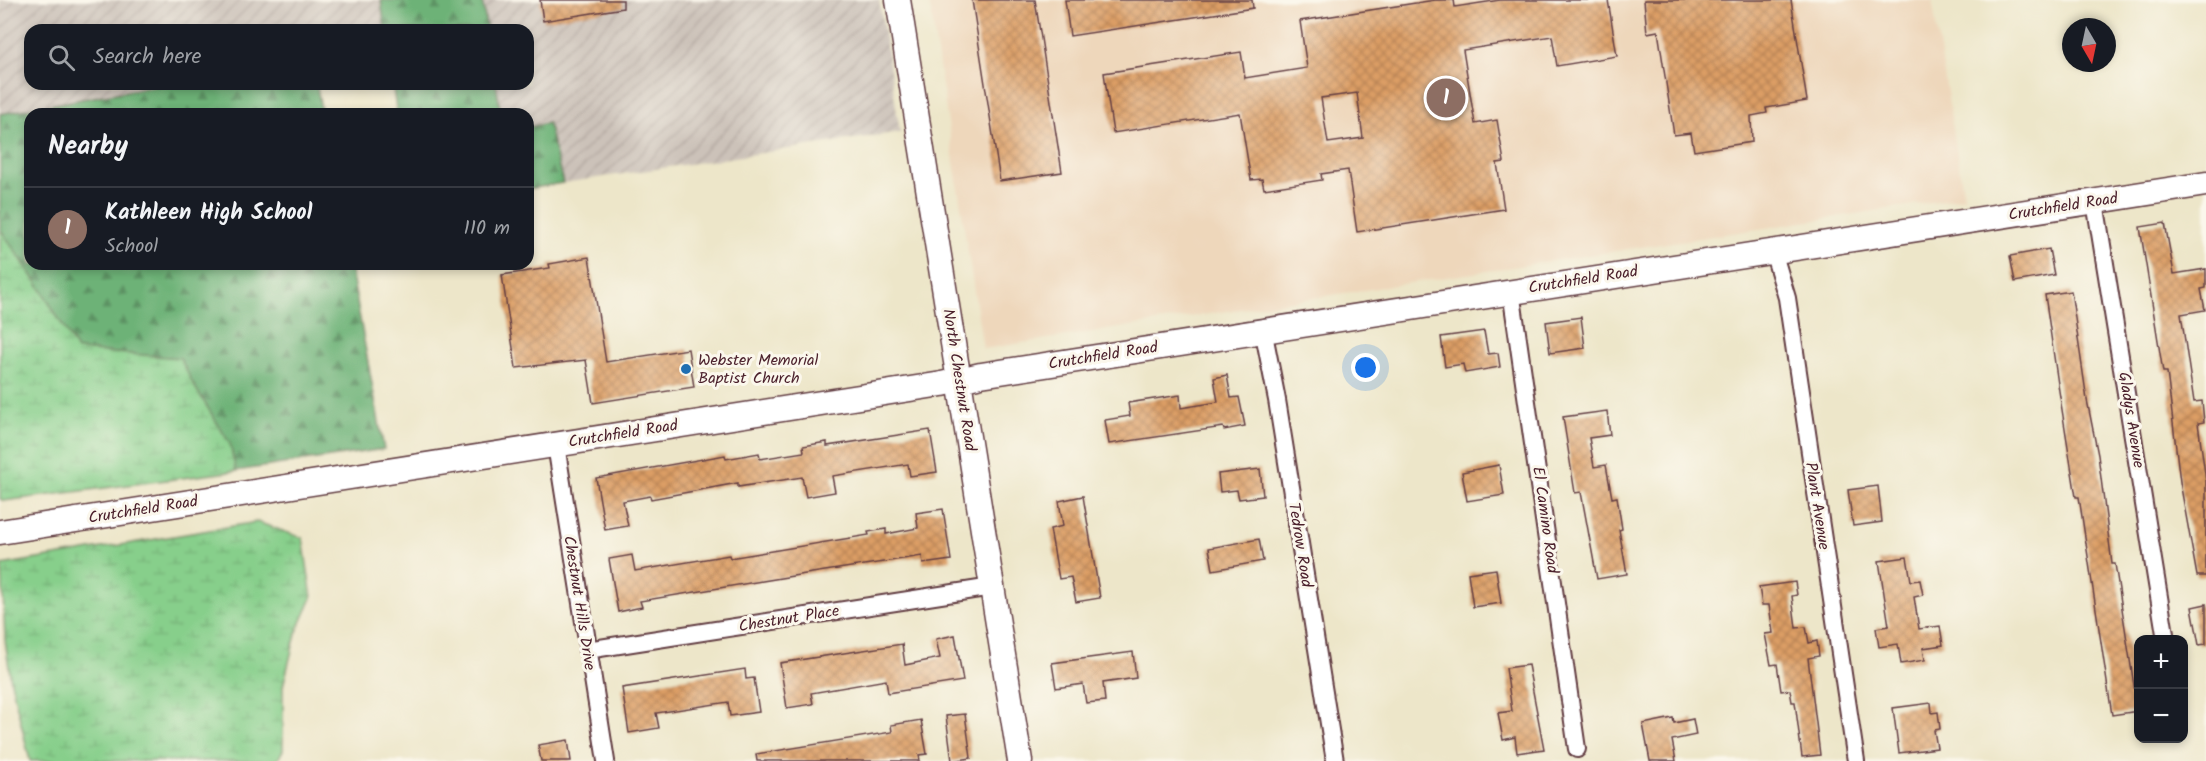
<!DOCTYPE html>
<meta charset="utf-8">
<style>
:root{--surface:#171b24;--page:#20242c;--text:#f1f3f6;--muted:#9ea1a6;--line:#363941;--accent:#1f6fb2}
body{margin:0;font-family:Kalam,sans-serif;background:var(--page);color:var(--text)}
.controls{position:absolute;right:18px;bottom:18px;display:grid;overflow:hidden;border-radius:12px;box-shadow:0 3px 9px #0003}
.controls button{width:54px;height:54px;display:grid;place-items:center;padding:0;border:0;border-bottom:2px solid var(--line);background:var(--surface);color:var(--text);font:30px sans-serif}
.compass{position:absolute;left:2062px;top:18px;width:54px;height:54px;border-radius:50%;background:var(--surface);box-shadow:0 3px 9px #0003;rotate:171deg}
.you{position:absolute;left:1366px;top:368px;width:21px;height:21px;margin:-15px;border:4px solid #fff;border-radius:50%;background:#1a73e8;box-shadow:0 0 0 9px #1a73e833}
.badge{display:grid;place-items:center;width:39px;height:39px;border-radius:50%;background:var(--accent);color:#fff;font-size:20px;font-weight:700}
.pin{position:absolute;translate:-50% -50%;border:3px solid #fff;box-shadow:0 2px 6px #0006}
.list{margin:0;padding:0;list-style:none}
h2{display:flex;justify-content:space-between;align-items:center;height:78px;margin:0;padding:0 24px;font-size:26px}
h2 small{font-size:20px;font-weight:400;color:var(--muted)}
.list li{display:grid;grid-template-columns:39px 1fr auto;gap:18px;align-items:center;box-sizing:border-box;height:84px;padding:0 24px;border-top:2px solid var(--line)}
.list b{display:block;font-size:22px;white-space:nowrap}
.list p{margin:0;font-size:20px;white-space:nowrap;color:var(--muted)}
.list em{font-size:20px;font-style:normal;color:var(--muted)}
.icon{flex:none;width:33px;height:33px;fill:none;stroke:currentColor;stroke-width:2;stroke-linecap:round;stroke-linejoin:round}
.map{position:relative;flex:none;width:2206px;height:761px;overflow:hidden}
.search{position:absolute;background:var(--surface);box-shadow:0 3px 9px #0003;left:24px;top:24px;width:510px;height:66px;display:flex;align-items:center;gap:15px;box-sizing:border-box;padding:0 21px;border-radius:18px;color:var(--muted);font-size:22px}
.panel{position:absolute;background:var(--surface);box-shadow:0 3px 9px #0003;left:24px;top:108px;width:510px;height:162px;border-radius:18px}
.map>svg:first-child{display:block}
.built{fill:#eed7bb}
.industrial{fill:url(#industrial-furrows)}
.forest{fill:url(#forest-firs);stroke:#5c6851;stroke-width:1.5}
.wetland{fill:url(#wetland-marsh);stroke:#68775b;stroke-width:1.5}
.building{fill:url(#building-cross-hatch);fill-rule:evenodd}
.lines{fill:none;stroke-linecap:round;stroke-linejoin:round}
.street-casing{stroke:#623d43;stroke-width:20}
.secondary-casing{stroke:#623d43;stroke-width:27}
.street{stroke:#fff;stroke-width:16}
.secondary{stroke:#fff;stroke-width:24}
.poi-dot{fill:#1f6fb2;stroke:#fbf7ec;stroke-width:2}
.labels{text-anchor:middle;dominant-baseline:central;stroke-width:6;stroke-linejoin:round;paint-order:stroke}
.street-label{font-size:16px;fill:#4a1f2b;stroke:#fbf7ec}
.poi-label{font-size:16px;fill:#4a1f2b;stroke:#fbf7ec;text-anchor:start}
</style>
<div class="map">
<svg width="2206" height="761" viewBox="0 0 2206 761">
<defs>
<pattern id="industrial-furrows" width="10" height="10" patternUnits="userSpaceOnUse" patternTransform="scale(1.5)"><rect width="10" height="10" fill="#ccc2b9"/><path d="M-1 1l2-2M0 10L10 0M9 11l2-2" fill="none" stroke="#b1a69f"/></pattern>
<pattern id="forest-firs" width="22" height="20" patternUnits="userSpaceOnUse" patternTransform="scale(1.5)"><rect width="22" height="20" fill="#6db277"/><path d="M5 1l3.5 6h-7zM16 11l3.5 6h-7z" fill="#5c9062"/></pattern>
<pattern id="wetland-marsh" width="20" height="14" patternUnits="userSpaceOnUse" patternTransform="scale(1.5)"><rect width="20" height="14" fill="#87cf8b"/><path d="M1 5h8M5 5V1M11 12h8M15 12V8" fill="none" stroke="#76b178"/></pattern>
<pattern id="building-cross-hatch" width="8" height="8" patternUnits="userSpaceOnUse" patternTransform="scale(1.5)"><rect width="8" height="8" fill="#dc9e65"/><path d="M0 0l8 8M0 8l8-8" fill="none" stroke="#b48053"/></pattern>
</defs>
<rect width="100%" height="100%" fill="#fbf7ec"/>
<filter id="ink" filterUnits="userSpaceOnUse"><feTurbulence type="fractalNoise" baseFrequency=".0167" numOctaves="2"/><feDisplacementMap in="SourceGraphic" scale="12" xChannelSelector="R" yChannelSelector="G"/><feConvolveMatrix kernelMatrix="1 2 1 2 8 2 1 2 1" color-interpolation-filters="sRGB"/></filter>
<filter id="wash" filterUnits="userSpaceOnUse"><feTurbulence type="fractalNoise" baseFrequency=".008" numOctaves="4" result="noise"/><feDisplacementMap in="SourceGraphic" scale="24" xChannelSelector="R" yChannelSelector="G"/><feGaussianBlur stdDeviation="1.35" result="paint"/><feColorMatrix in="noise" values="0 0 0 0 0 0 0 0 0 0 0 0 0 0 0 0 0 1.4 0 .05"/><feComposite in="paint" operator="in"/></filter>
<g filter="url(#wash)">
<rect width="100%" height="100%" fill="#ede6c9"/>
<path class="built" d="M 929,0 L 1932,0 L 1964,197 L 983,349 Z"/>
<path class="industrial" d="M 0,0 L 381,0 L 385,30 L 30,30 L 30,84 L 166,84 L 0,114 Z
M 482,0 L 879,0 L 900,132 L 563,183 L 548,123 L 528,127 L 528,114 L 501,114 L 496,84 L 528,84 L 528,30 L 487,30 Z"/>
<path class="forest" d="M 381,0 L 482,0 L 487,30 L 385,30 Z
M 166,84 L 328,84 L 317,87 L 322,114 L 30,114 L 30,264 L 350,264 L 384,449 L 236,471 L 230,444 L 193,384 L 180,358 L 77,350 L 36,281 L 0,229 L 0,114 Z
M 392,84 L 496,84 L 501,114 L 397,114 Z
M 548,123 L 563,183 L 528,189 L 528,127 Z"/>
<path class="wetland" d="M 0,229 L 36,281 L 77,350 L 180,358 L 193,384 L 230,444 L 236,471 L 4,501 L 0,499 Z
M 257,522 L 303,538 L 312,598 L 296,634 L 283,686 L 283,750 L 277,761 L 30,761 L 11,682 L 5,640 L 2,565 Z"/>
<g id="blocks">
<path class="building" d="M 540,0 L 623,0 L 623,8 L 543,21 Z
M 972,0 L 1035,0 L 1062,172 L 1000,181 Z
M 1065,0 L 1252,0 L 1253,8 L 1070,36 Z
M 1435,0 L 1454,0 L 1455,7 L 1500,0 L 1608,0 L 1617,56 L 1557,66 L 1552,36 L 1463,50 L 1475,124 L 1497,120 L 1504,162 L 1497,163 L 1504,209 L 1357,232 L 1348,170 L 1321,174 L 1322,180 L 1264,189 L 1262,179 L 1251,180 L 1240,113 L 1113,133 L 1104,73 L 1241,52 L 1245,78 L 1307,68 L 1300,21 ZM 1357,93 L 1363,138 L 1328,143 L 1321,98 Z
M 1644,0 L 1791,0 L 1807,101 L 1766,108 L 1767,113 L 1751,116 L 1752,142 L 1694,151 L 1691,133 L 1674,135 L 1658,31 L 1647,33 Z
M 2165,223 L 2174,274 L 2206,269 L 2206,288 L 2201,289 L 2205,310 L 2181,314 L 2194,402 L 2202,401 L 2204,422 L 2198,423 L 2206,481 L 2206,576 L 2197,576 L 2180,482 L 2167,372 L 2163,372 L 2140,227 Z
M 2049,249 L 2054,275 L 2015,282 L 2010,256 Z
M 589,257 L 606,362 L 688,349 L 694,387 L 593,403 L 586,360 L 516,368 L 502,275 L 550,268 L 549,264 Z
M 2071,291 L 2087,400 L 2098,455 L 2112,564 L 2115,564 L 2138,711 L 2112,715 L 2079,497 L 2076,497 L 2059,391 L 2045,295 Z
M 1581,317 L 1585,348 L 1550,353 L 1546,322 Z
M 1484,331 L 1488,354 L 1498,353 L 1500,367 L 1465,373 L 1463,364 L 1445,367 L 1441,337 Z
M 1227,375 L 1231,398 L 1239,397 L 1245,426 L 1224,430 L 1223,427 L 1109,444 L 1105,420 L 1130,416 L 1128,403 L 1180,395 L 1181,408 L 1218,402 L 1214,378 Z
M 1607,411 L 1610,435 L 1589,438 L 1594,467 L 1606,465 L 1612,498 L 1617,497 L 1622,529 L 1619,530 L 1627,574 L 1597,579 L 1581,492 L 1575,493 L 1563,417 Z
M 930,430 L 937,472 L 910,476 L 908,464 L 832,476 L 835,492 L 806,497 L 802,477 L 738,487 L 738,483 L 651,499 L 650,496 L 623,501 L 628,526 L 605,530 L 596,478 L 725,455 L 726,459 L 759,453 L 760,459 L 804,452 L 803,446 L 827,442 L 827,446 Z
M 1499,465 L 1504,495 L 1467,501 L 1462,472 Z
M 1260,469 L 1263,496 L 1239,499 L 1237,490 L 1220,492 L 1218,474 Z
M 1878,486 L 1882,522 L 1853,526 L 1848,490 Z
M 1083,496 L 1100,598 L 1076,602 L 1071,577 L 1059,579 L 1050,529 L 1063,526 L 1059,501 Z
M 943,509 L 951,560 L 923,564 L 922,556 L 799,575 L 640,601 L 642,607 L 618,612 L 609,559 L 632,555 L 635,571 L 729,555 L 730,558 L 869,535 L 868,532 L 886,529 L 886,534 L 918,528 L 916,513 Z
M 1259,539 L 1263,561 L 1213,570 L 1209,548 Z
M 1907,557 L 1911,581 L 1920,580 L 1923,595 L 1914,597 L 1919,629 L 1940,626 L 1943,645 L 1923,648 L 1925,660 L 1901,664 L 1898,644 L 1879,647 L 1876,628 L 1889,626 L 1879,561 Z
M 1496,569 L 1501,603 L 1473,607 L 1468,573 Z
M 1795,582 L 1797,595 L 1792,596 L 1796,628 L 1806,627 L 1809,643 L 1817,641 L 1819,656 L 1808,658 L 1820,755 L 1802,757 L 1795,702 L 1792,702 L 1790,690 L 1781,691 L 1777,664 L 1771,665 L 1765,634 L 1773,633 L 1769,605 L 1762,605 L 1759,587 Z
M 2206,604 L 2206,644 L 2199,645 L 2192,607 Z
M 955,635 L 963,681 L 888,693 L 886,680 L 811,693 L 813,704 L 787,708 L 780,663 L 902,644 L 905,665 L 940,658 L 936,639 Z
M 1133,652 L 1136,678 L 1103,683 L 1105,701 L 1086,703 L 1083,684 L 1056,688 L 1052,663 Z
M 1528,665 L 1544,749 L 1517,753 L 1515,737 L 1503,740 L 1498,713 L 1512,711 L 1506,668 Z
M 745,669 L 746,679 L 754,678 L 759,712 L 730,716 L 728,702 L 656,713 L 659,728 L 629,733 L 622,688 Z
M 1931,703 L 1932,713 L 1938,712 L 1940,729 L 1934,730 L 1937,748 L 1899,753 L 1893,708 Z
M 965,714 L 971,758 L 952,761 L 946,716 Z
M 1673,718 L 1674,723 L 1693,719 L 1696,735 L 1672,740 L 1676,761 L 1650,761 L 1643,724 Z
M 921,720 L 927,754 L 919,755 L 920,761 L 757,761 L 756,754 L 892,732 L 891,725 Z
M 568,740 L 571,761 L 541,761 L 538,745 Z"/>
</g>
</g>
<g filter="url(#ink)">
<use href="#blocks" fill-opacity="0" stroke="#623d43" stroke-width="1.5"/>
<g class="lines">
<defs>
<path id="street" d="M 2095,202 L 2166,640
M 1773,251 L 1787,298 L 1856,761
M 1511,291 L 1577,749
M 1263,329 L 1277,400 L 1335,761
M 556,445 L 606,761
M 587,650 L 992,587"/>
<path id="secondary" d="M 898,0 L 1020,761
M 0,532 L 942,384 L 981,375 L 2206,184"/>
</defs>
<use href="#street" class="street-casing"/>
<use href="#secondary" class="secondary-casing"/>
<use href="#street" class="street"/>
<use href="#secondary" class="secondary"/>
</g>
</g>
<circle class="poi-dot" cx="686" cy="369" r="6"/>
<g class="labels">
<g class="street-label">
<text transform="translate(2063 207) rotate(-9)">Crutchfield Road</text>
<text transform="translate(1583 280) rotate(-9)">Crutchfield Road</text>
<text transform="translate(1103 356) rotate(-9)">Crutchfield Road</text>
<text transform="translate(959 380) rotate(81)">North Chestnut Road</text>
<text transform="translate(2131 420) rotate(81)">Gladys Avenue</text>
<text transform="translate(623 434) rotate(-9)">Crutchfield Road</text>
<text transform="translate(1817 506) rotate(81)">Plant Avenue</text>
<text transform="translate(143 510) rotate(-9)">Crutchfield Road</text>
<text transform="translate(1545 520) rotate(82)">El Camino Road</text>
<text transform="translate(1300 545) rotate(81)">Tedrow Road</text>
<text transform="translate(579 603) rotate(81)">Chestnut Hills Drive</text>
<text transform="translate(789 619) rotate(-9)">Chestnut Place</text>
</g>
<g class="poi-label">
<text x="698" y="360">Webster Memorial<tspan x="698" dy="18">Baptist Church</tspan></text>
</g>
</g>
</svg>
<div class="controls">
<button>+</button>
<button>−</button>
</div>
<svg class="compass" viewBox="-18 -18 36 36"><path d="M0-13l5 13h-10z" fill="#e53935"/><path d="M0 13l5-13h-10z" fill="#9ea1a6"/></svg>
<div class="you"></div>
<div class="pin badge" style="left:1446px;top:98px;background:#8d6e63">1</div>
<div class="search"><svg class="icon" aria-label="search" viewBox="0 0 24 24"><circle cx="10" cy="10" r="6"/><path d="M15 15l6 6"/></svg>Search here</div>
<section class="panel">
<h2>Nearby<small></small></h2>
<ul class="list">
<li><span class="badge" style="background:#8d6e63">1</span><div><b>Kathleen High School</b><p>School</p></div><em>110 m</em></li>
</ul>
</section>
</div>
